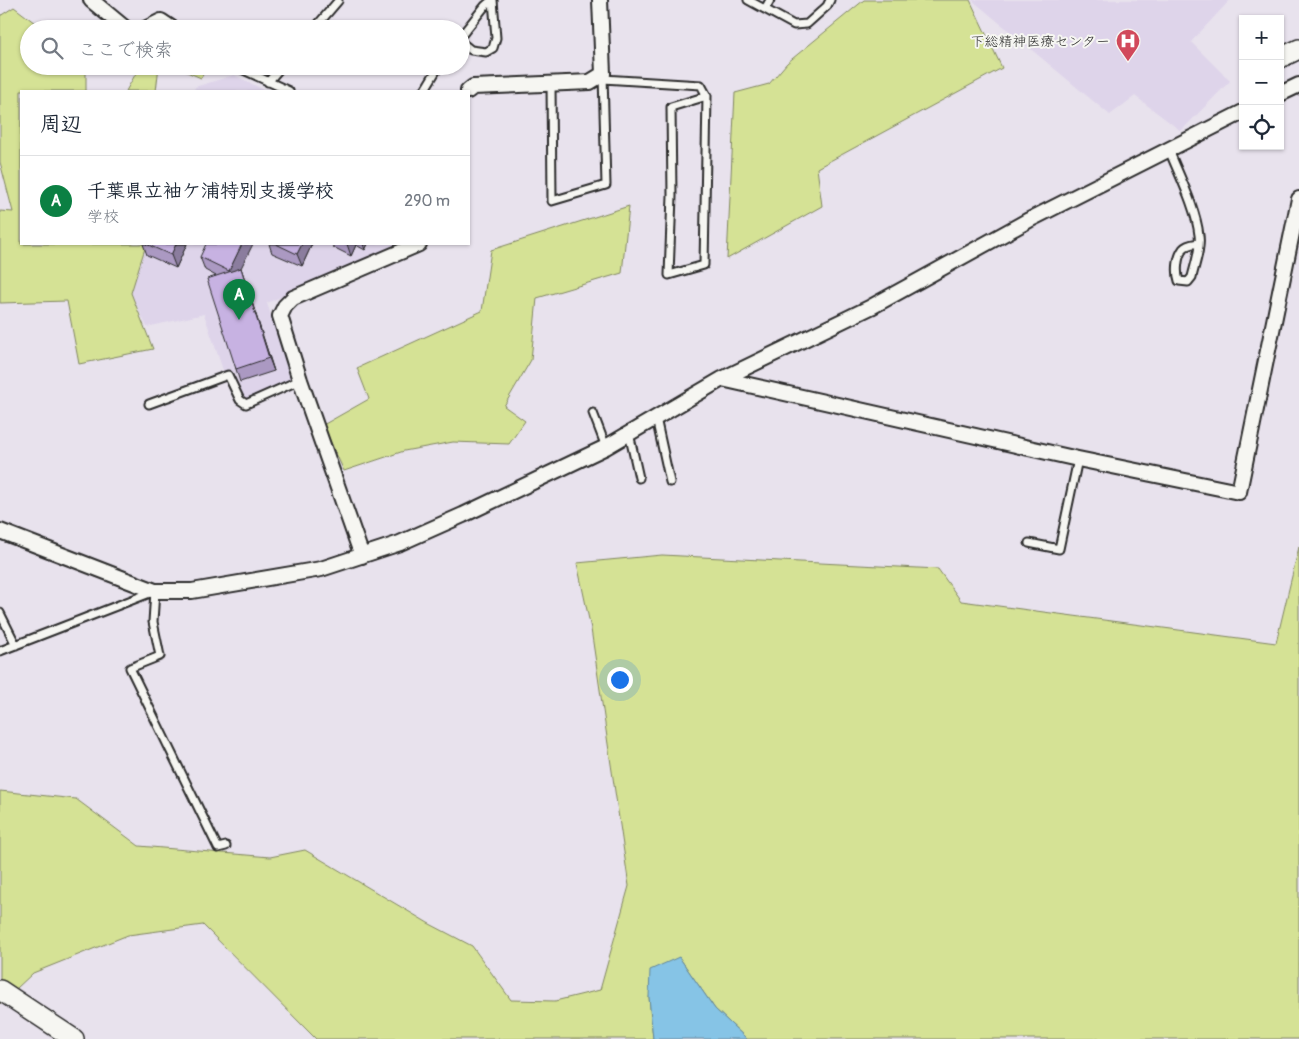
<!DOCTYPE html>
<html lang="ja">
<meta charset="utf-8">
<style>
:root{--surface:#fff;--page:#f6f6f7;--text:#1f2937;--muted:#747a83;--line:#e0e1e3;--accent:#0b8043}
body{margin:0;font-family:Pangolin,"Klee One",sans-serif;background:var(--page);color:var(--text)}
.controls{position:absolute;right:15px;top:15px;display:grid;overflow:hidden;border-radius:0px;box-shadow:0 1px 4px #0004}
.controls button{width:45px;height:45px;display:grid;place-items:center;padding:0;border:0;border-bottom:1px solid var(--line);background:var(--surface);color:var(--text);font:25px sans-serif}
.you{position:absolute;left:619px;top:679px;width:18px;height:18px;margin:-12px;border:4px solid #fff;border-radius:50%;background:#1a73e8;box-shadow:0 0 0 8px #1a73e833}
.badge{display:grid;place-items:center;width:32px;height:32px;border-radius:50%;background:var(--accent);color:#fff;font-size:16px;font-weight:700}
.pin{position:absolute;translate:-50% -41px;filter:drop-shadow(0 1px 2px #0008)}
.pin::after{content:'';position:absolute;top:26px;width:18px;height:15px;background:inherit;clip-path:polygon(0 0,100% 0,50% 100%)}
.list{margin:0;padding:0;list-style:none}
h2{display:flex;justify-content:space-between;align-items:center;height:65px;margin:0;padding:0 20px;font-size:21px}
h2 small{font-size:16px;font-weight:400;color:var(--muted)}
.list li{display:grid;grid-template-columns:32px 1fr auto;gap:15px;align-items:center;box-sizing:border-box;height:90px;padding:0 20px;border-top:1px solid var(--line)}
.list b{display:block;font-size:19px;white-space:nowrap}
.list p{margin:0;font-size:16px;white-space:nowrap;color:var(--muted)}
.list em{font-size:16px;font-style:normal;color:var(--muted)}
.icon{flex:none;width:28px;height:28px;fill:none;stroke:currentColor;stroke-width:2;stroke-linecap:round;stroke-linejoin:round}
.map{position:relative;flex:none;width:1299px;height:1039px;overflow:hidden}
.search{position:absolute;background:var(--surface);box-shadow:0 1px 4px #0004;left:20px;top:20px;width:450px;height:55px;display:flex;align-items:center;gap:12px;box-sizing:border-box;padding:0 18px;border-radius:28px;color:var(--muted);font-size:19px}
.panel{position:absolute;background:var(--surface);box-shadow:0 1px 4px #0004;left:20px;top:90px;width:450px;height:155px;border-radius:0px}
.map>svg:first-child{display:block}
.built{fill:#ded4ea}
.green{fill:#d5e295;stroke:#808660}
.water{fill:#86c4e6;stroke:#62879b}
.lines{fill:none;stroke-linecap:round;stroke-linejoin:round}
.lane-casing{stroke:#2b2b2b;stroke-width:11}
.street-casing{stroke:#2b2b2b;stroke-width:18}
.secondary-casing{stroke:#2b2b2b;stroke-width:22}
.lane{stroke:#f6f6f2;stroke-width:7}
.street{stroke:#f6f6f2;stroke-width:14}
.secondary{stroke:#f6f6f2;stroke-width:19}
.wall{fill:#ab99c2;stroke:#2b2b2b}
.shaded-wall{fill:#8b7d9e;stroke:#2b2b2b}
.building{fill:#c7b2e2;stroke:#2b2b2b}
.labels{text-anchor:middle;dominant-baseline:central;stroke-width:4;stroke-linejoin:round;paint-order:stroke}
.poi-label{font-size:14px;fill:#2b2b2b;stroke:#f6f6f2;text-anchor:end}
</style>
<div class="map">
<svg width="1299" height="1039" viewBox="0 0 1299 1039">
<rect width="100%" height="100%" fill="#e8e2ed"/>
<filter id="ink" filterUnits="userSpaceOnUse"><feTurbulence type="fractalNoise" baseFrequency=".02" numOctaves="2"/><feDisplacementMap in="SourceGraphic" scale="10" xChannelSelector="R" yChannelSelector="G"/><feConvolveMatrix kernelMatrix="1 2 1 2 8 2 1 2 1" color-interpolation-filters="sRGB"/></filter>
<g filter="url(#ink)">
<path class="built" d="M 972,0 L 1230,0 L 1191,42 L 1230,81 L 1181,131 L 1135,96 L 1110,115 Z
M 234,75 L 266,91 L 194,91 L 195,87 Z
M 133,244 L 401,244 L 267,303 L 292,380 L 244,399 L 234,372 L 223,370 L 204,314 L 147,327 L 127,286 Z"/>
<path class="green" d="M 864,0 L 970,0 L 1002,68 L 817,168 L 822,206 L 727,259 L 735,93 L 769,84 L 787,63 Z
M 14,7 L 43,29 L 29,29 L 29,66 L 86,66 L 86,91 L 21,91 L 21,244 L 143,244 L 145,248 L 131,293 L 153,349 L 79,364 L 67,301 L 0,303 L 0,211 L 13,212 L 0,162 L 0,16 Z
M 140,66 L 159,66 L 156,91 L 126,91 Z
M 173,66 L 208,66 L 201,78 Z
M 629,206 L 622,273 L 537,298 L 531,360 L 504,406 L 525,421 L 509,444 L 453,442 L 404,451 L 344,471 L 323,425 L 369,399 L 357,368 L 482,311 L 491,250 Z
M 1299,547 L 1299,1039 L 747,1039 L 715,1009 L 679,957 L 649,997 L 653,1039 L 316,1039 L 203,925 L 128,935 L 33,973 L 0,1004 L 0,791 L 76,799 L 139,846 L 270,857 L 305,850 L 428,923 L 472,946 L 511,1000 L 555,1001 L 600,990 L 629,886 L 591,629 L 577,563 L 662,555 L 938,569 L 961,601 L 1276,643 Z"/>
<path class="water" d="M 679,957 L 715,1009 L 747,1039 L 653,1039 L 649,997 L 650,970 Z"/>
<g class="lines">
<defs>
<path id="lane" d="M 748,0 L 794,25 L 807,24 L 827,6 L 830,0
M 765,9 L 770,0
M 314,29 L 338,1
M 461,36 L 485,6 L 492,0
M 461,42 L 471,50 L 486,52 L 493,48 L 496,38 L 493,0
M 235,66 L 289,91
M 603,79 L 701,85 L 707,96 L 704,265 L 669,275 L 672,196 L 671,107 L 707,96
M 268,82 L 282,66
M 551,83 L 552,201 L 606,185 L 603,75
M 424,91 L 439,66
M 1169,150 C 1179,175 1196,208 1199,235 C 1201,248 1195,264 1192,277 L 1188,282 L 1179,281 C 1176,272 1177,257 1183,249 C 1187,244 1194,244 1199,243
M 149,404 L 228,375 L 240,400 L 246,404 L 300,380
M 593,413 L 606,447
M 656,418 L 670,482
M 629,433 L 639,478
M 1029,543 L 1059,549 L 1078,459
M 0,613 L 16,645
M 0,651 L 155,591 L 153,622 L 160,656 L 130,668 L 218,848 L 226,846"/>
<path id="street" d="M 91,0 L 126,29
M 145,29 L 161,21 L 173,29
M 468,91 L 473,87 L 590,82 L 603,74 L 600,0
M 1280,94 L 1299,85
M 722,379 L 1078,459 L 1239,492 L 1299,199
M 0,531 L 155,591 L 192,591 L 321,569 L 400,543 L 463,515 L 606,447 L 722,379 L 871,307 L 1029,220 L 1243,112
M 362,556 L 300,380 L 280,316 L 285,306 L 293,298 L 419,244"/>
<path id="secondary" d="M 1280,58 L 1299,49
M 0,990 L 74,1039"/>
</defs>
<use href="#lane" class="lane-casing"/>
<use href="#street" class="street-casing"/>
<use href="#secondary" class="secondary-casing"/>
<use href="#lane" class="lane"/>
<use href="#street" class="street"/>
<use href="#secondary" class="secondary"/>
</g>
<path class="wall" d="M 143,244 L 187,244 L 176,268 L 147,255 Z
M 269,244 L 312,244 L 302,266 L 272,253 Z
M 332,244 L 368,244 L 365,250 L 356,245 L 351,256 L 333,247 Z
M 200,257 L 241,268 L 274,371 L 240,382 L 236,369 L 216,276 L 205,270 Z"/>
<path class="shaded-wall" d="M 176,244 L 187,244 L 176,268 L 171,255 Z
M 242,244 L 253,244 L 241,268 L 274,371 L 269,358 L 234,284 L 229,271 Z
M 302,244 L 312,244 L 302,266 L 297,254 Z
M 347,244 L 355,244 L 356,245 L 351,256 Z
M 363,244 L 368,244 L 365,250 Z"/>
<path class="building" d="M 146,244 L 176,244 L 171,255 Z
M 206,244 L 242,244 L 229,271 L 200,257 Z
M 276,244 L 302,244 L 297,254 Z
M 241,268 L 269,358 L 236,369 L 207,279 Z"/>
</g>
<defs>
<symbol id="hospital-pin" viewBox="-11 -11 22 30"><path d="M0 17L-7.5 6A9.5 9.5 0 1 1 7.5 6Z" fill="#d1495b" stroke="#f6f6f2"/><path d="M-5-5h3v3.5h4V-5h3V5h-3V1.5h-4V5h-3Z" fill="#fff"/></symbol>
</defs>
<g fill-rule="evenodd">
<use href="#hospital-pin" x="1114" y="27" width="28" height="38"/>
</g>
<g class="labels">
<g class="poi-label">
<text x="1110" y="41">下総精神医療センター</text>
</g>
</g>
</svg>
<div class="controls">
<button>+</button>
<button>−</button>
<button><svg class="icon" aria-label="locate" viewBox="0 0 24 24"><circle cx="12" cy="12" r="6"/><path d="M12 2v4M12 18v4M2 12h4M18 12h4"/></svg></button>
</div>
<div class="you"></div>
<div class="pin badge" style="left:239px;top:320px">A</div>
<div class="search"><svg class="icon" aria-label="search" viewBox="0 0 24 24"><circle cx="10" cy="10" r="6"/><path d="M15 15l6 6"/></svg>ここで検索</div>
<section class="panel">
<h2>周辺<small></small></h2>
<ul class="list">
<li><span class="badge">A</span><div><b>千葉県立袖ケ浦特別支援学校</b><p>学校</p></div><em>290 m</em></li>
</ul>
</section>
</div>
